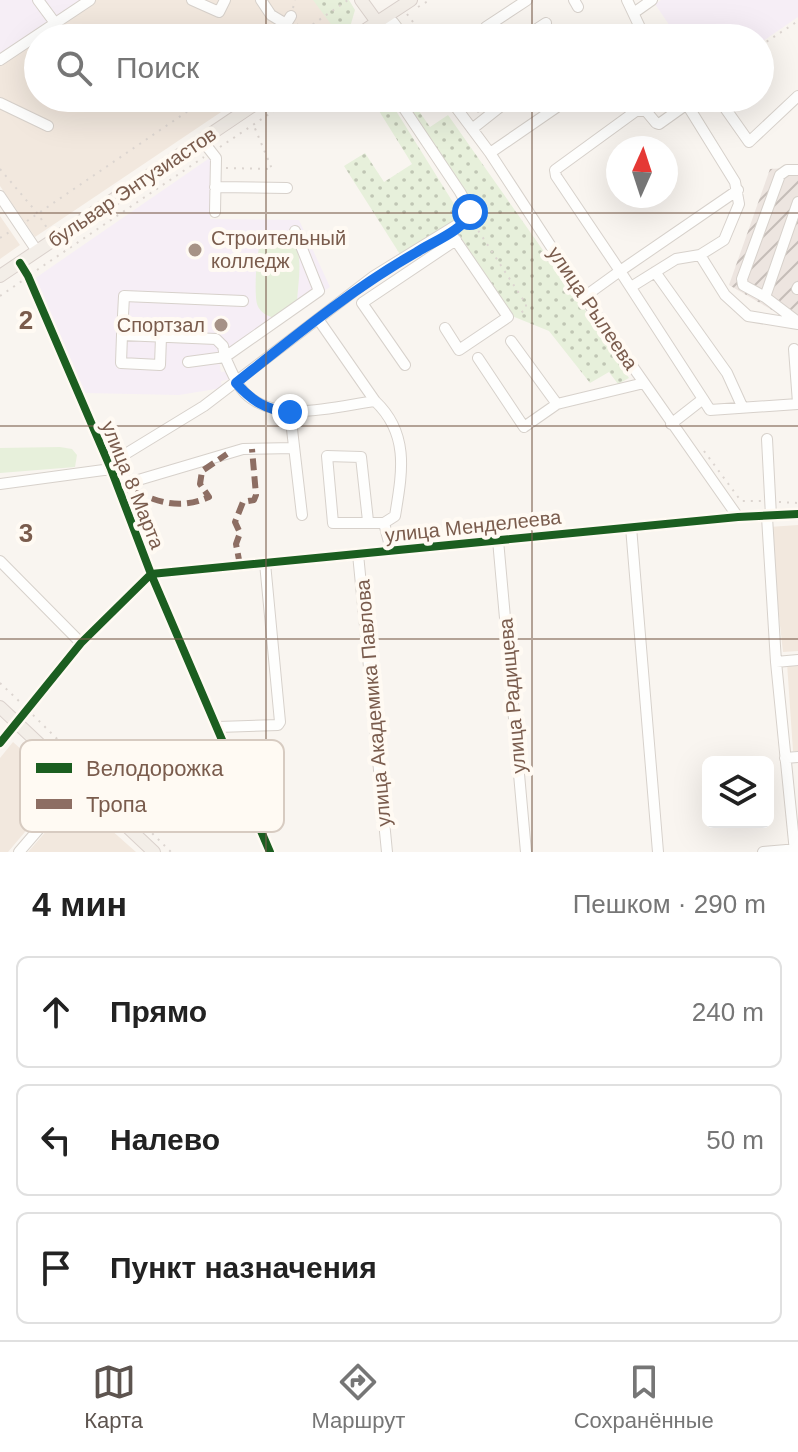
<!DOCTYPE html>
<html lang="ru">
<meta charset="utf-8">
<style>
:root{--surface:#fff;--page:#f6f6f6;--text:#222;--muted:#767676;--line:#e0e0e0;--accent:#5d544f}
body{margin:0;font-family:Arial,sans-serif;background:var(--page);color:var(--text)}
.controls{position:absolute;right:24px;bottom:24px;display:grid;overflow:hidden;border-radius:12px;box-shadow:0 8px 32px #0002}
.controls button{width:72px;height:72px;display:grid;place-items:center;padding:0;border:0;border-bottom:2px solid var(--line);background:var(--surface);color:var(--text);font:40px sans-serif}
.compass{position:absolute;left:606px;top:136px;width:72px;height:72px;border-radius:50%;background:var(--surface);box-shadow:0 8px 32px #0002;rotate:3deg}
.stop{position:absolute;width:24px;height:24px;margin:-18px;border:6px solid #1a73e8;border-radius:50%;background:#fff}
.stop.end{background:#1a73e8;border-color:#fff;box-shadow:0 2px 8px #0008}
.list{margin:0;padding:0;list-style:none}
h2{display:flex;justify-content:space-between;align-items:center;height:104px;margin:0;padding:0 32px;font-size:34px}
h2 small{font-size:26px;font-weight:400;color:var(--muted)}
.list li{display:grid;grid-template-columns:52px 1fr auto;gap:24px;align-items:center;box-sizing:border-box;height:112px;margin:0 16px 16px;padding:0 16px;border:2px solid var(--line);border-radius:12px}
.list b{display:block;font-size:30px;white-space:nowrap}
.list em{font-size:26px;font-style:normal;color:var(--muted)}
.icon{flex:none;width:44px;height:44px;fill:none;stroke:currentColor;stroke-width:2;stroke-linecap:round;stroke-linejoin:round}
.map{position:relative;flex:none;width:798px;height:852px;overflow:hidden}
.search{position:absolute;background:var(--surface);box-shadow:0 8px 32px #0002;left:24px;right:24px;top:24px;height:88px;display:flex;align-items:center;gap:20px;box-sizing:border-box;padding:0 28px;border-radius:44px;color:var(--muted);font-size:30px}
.sheet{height:488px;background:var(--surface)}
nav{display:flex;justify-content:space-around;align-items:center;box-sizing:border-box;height:112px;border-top:2px solid var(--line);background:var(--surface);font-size:22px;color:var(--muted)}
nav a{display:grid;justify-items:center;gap:4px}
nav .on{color:var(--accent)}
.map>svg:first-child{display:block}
.residential{fill:#f2e8de}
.industrial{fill:url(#industrial-furrows)}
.education{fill:#f6eef6}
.grass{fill:url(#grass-dots)}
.green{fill:#e7f0db}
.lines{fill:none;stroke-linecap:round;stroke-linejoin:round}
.minor-casing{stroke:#d7d1cb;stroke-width:12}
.major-casing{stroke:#dad1cc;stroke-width:14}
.path{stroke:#dcd5d0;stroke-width:2;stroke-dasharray:2 6;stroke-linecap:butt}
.minor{stroke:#fefefd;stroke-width:10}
.major{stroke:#f3eee8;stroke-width:12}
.quiet{stroke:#8d6e63;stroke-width:6;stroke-dasharray:12 6;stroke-linecap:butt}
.cycleway-casing{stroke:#fffaf3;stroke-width:13}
.cycleway{stroke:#1b5e20;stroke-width:8}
.route{stroke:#1a73e8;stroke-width:10}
.grid{fill:none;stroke:#7a5c4d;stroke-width:2;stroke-opacity:0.55}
.poi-dot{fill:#a69286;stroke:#fffaf3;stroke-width:3}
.labels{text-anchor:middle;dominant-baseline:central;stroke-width:8;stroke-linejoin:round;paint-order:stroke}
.street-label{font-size:20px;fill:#7a5c4d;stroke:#fffaf3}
.poi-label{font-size:20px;fill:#7a5c4d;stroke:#fffaf3;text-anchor:start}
.key{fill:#fffaf3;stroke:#d7cbc1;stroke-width:2}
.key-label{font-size:22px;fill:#7a5c4d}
.grid-label{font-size:26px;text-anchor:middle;font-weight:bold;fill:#7a5c4d;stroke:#fffaf3;stroke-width:8;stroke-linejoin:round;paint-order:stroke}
</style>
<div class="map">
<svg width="798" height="852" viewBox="0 0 798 852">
<defs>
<pattern id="industrial-furrows" width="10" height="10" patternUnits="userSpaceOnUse" patternTransform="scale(2)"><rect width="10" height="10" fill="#ede5e0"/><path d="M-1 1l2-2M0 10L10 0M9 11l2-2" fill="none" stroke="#c5bdb8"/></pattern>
<pattern id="grass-dots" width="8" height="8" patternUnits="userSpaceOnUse" patternTransform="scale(2)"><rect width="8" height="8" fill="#e7f0db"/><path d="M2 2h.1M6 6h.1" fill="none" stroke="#c0c6b4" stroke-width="1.8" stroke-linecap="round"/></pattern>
</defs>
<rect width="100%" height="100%" fill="#f9f5f0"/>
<path class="residential" d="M 0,0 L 345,0 L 340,32 L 331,38 L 38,38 L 38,98 L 242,98 L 35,237 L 0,186 Z
M 0,216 L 20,245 L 0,259 Z
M 798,525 L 798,651 L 783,652 L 769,527 Z
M 798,662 L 798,751 L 793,751 L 787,663 Z
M 13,742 L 63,787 L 8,852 L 0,852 L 0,758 Z
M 75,798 L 136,852 L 28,852 Z"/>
<path class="industrial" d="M 798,167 L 798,325 L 729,285 L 770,169 Z"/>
<path class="education" d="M 0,0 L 83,0 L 0,56 Z
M 661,0 L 798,0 L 798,17 L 760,43 L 760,38 L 678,38 L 655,4 Z
M 211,157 L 210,219 L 299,220 L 330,287 L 233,353 L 218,355 L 221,372 L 229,371 L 230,379 L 221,381 L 222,388 L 179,395 L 85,393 L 34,279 Z"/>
<path class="grass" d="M 313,0 L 349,0 L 355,10 L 350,27 L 339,35 Z
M 371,98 L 388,98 L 464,220 L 403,259 L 344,166 L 365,153 L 384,182 L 412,164 Z
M 399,98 L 410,98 L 430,127 L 448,115 L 585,310 L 629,378 L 618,384 L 609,372 L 590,383 L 549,331 L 512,316 L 456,230 L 471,221 L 473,209 Z"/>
<path class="green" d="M 279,232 C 308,241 298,277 297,302 L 277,318 C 268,317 260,313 257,304 C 254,293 256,248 262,240 C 266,234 273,233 279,232 Z
M 60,447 L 72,449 L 77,455 L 75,467 L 0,473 L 0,448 Z"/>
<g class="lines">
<defs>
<path id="minor" d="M 38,0 L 55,23
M 192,0 L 219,12 L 225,0
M 261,0 L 271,15 L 286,24 L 291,16
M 574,0 L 578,7
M 627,0 L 645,38
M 635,12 L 652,0
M 379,22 L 393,22 L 405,38
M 45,30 L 63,38
M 443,32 L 447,38
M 493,38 L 486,27 L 527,0
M 523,38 L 546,23
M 0,60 L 90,0
M 449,98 L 490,153 L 584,297 L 738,517
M 718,98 L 749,142 L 798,96
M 0,103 L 48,126
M 496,110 L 512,98
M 472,129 L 496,110 L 488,98
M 202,140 L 216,158 L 215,212
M 490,153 L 570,98
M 215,187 L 287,188
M 0,196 L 37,251
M 798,202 L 765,297 L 798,322
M 700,255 L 725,295 L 748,316 L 798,324
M 20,263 L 28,276 L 111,469 L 151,574 L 270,852
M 655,272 L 727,373 L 742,406
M 631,287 L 676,259 L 700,255 L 724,240 L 739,204 L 735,182 L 683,98
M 797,289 L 798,287
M 584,297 L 620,271 L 556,176 L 555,170 L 636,111 L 646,111 L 656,123 L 659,124 L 687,104
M 765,297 L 743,285 L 742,279 L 780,175 L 787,170 L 798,170
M 243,301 L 124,296 L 122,335 L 216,339 L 223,346 L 225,357 L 319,291 L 295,231
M 318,319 L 375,401
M 445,328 L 459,350 L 508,317 L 450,232
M 122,335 L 121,363 L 160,365 L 161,337
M 511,341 L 557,404
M 794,349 L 798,403
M 478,358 L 524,427 L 557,404 L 644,383
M 188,362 L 225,357 C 232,372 238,390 252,399 C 284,422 338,406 375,401 C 410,434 402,473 395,516 L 384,523
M 405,365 L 362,303 L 456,240
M 703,399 L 710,410 L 798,404
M 290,412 L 302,515
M 671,424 L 703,399 L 620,271 L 738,190
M 767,439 L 771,516
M 111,469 L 114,461 L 204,406 L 374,276 L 468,218 L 470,210 L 460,192 L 397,98
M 0,484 L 111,469
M 118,486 L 243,449 L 294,448
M 767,517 L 776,662 L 795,852
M 368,521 L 361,457 L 327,456 L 333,523 L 384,523 L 391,550
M 631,527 L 658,852
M 498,540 L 526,852
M 358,554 L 387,852
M 0,561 L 81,643
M 776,662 L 798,660
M 218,727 L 278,725 L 280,722 L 265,563
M 0,743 L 81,643 L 151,574 L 738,517 L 798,514
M 785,758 L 798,757
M 19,852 L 80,781
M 763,852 L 798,849"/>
<path id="major" d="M 361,0 L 377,22
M 353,38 L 411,0
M 0,276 L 264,98
M 0,707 L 154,852"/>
</defs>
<use href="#minor" class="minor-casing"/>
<use href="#major" class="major-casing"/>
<path class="path" d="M 418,7 L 430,0
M 293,8 L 295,0
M 407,14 L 425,38
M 297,24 L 309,38
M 293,38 L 348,0
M 375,38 L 383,31
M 760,46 L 798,21
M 468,98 L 479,113
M 220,147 L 293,98
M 226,168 L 272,169 L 254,126
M 0,169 L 38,214 L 49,231
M 27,221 L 207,98
M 474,224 L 526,304 L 526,309 L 518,315
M 0,238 L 11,231
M 37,270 L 204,157
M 0,296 L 22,281
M 704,451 L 741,501 L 761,501
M 779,502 L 798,503
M 0,683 L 20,702
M 33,715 L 171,852"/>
<use href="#minor" class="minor"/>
<use href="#major" class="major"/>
<path class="quiet" d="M 118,486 C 152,497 172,513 209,497 L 200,484 L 202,471 L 227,454
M 240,565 L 236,544 L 240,533 L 235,522 L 243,502 L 254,500 L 256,495 L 252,449"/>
<defs>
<path id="cycleway" d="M 20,263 L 28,276 L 111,469 L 151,574 L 270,852
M 0,743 L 81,643 L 151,574 L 738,517 L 798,514"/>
</defs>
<use href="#cycleway" class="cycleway-casing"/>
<use href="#cycleway" class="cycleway"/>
</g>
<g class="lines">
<path class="route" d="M 290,412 C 267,411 251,400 236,383 C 295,336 352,289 417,252 C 432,242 465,230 470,212"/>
</g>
<path class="grid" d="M 266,0 L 266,38M 532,0 L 532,38M 266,98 L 266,852M 532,98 L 532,852M 0,213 L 798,213M 0,426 L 798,426M 0,639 L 798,639"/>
<g class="poi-dot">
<circle cx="195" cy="250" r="8"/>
<circle cx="221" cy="325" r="8"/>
</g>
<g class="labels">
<g class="street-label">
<text transform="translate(132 187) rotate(-34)">бульвар Энтузиастов</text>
<text transform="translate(593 308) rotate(56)">улица Рылеева</text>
<text transform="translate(133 485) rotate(68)">улица 8 Марта</text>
<text transform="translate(473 526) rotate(-6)">улица Менделеева</text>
<text transform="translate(512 696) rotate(-95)">улица Радищева</text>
<text transform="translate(373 703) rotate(-95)">улица Академика Павлова</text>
</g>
<g class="poi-label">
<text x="211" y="238">Строительный<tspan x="211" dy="23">колледж</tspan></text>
<text x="205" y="325" text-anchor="end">Спортзал</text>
</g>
</g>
<rect x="20" y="740" width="264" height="92" rx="12" class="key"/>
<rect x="36" y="763" width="36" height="10" fill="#1b5e20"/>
<rect x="36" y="799" width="36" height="10" fill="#8d6e63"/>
<g class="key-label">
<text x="86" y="776">Велодорожка</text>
<text x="86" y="812">Тропа</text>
</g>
<g class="grid-label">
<text x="26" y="329">2</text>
<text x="26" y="542">3</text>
</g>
</svg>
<div class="controls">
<button><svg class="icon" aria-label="layers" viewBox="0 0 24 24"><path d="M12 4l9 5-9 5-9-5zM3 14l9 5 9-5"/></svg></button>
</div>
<svg class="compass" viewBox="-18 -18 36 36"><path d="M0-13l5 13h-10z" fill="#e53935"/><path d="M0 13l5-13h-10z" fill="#767676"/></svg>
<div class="stop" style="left:470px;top:212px"></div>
<div class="stop end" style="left:290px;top:412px"></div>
<div class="search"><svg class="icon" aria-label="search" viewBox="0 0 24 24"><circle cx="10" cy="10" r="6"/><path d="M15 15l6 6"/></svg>Поиск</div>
</div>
<section class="sheet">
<h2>4 мин<small>Пешком · 290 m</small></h2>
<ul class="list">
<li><svg class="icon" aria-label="ahead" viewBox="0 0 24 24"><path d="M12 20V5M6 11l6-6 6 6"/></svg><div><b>Прямо</b></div><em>240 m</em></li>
<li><svg class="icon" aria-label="left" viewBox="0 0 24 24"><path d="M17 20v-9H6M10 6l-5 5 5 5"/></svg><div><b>Налево</b></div><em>50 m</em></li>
<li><svg class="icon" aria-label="arrive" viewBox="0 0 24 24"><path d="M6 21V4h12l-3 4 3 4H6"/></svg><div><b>Пункт назначения</b></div></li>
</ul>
</section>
<nav>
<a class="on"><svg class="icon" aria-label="map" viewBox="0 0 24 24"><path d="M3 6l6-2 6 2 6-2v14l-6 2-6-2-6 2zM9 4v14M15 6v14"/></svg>Карта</a>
<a><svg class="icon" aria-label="directions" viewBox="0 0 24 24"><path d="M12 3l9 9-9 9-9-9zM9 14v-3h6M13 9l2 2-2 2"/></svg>Маршрут</a>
<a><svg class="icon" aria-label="saved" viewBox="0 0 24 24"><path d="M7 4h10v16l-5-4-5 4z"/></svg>Сохранённые</a>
</nav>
